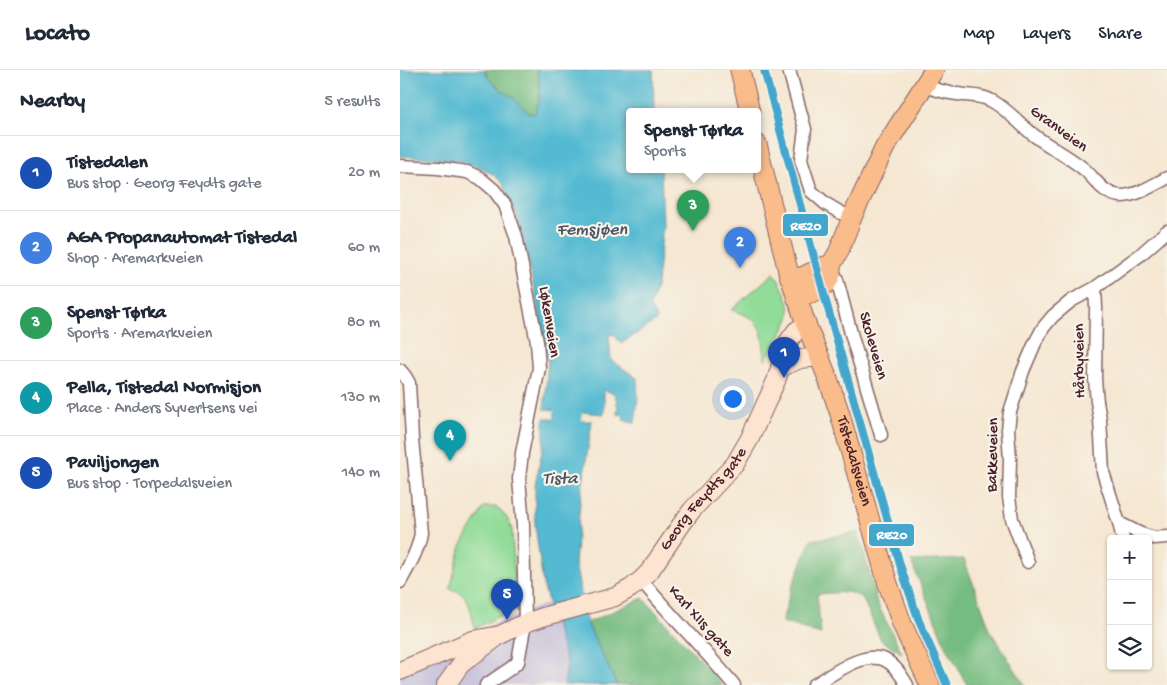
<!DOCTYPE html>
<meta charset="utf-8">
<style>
:root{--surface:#fff;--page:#f2f2f3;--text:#1f2937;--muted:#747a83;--line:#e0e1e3;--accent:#b5179e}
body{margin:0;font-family:"Gochi Hand",sans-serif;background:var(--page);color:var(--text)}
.controls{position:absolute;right:15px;bottom:15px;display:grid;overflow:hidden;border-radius:5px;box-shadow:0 1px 4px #0004}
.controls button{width:45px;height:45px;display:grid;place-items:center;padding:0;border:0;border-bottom:1px solid var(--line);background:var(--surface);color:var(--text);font:25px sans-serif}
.you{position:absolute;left:332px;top:328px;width:18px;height:18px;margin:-12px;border:4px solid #fff;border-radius:50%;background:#1a73e8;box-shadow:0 0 0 8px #1a73e833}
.badge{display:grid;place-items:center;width:32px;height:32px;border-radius:50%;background:var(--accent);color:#fff;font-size:16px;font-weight:700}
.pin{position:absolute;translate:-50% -41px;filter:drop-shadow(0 1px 2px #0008)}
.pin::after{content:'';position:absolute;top:26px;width:18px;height:15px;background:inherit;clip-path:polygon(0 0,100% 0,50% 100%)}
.popup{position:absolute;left:226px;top:38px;width:135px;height:65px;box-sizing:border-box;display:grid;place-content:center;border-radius:5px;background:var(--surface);filter:drop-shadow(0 1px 4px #0005);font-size:16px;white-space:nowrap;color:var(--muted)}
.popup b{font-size:19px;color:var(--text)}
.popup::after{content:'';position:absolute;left:50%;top:100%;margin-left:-10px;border:10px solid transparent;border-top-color:var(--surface)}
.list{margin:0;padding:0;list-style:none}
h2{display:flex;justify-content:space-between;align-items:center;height:65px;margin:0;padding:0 20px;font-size:21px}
h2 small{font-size:16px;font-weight:400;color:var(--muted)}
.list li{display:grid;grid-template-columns:32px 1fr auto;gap:15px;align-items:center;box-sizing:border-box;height:75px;padding:0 20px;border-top:1px solid var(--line)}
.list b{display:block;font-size:19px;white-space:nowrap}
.list p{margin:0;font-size:16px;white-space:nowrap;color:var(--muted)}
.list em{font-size:16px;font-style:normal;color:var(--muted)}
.icon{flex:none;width:28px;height:28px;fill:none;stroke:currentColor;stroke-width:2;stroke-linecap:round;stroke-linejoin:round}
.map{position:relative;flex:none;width:767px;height:615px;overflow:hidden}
header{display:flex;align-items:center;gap:30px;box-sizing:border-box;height:70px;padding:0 25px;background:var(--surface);border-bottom:1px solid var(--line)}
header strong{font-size:24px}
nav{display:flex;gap:28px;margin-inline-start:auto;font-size:18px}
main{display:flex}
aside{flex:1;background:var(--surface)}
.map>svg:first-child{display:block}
.industrial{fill:#c6c0da}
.green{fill:#91dc98;stroke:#6e7e62}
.forest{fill:#74bc80;stroke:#5f6e56}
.water{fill:#53bad2;stroke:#4e6c7e}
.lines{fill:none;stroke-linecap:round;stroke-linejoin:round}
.river{stroke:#53bad2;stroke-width:28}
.street-casing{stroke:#866565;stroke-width:15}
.secondary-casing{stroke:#866565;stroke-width:20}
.primary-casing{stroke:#866565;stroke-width:21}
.street{stroke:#fff;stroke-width:12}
.secondary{stroke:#fde4d1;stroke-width:18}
.primary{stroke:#fabc8b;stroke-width:19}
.rail-1-casing{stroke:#f7f3e8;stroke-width:11}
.rail-1{stroke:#45a6cd;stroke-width:8}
.labels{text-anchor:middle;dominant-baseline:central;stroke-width:4.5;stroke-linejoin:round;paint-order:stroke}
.street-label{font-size:16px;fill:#4a1f2b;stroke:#f7f3e8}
.water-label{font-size:18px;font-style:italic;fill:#4d5565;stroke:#f7f3e8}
.line-badge{stroke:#f7f3e8;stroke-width:2}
.badge-label{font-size:14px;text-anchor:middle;font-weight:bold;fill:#fff}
</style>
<header>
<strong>Locato</strong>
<nav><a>Map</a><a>Layers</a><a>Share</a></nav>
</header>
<main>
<aside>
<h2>Nearby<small>5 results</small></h2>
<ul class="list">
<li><span class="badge" style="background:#1a4fb4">1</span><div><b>Tistedalen</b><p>Bus stop · Georg Feydts gate</p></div><em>20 m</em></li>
<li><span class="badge" style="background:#3f7fe0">2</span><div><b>AGA Propanautomat Tistedal</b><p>Shop · Aremarkveien</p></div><em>60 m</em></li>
<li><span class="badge" style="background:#2e9e5b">3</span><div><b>Spenst Tørka</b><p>Sports · Aremarkveien</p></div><em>80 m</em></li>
<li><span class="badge" style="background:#0f9aa8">4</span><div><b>Pella, Tistedal Normisjon</b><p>Place · Anders Syvertsens vei</p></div><em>130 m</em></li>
<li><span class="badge" style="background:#1a4fb4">5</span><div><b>Paviljongen</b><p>Bus stop · Torpedalsveien</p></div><em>140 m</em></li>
</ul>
</aside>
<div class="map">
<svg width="767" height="615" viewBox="0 0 767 615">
<rect width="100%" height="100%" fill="#f7f3e8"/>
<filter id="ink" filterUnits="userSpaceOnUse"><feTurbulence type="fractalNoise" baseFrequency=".02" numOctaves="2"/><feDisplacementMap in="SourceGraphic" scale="10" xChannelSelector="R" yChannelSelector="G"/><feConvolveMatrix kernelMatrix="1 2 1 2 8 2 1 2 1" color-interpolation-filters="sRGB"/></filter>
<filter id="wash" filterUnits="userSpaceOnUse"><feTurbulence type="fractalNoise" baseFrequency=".0096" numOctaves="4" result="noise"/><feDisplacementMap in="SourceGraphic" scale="20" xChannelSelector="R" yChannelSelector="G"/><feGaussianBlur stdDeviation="1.12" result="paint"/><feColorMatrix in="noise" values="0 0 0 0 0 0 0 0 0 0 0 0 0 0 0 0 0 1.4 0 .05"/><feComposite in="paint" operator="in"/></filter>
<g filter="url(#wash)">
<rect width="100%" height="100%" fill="#f5e7d1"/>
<path class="industrial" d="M 149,533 L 167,594 L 164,615 L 0,615 L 0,593 L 71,562 Z"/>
<path class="green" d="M 374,203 C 381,214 393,235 389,248 C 385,260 372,279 365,290 C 363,261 362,248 331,240 Z
M 84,437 L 97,437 L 107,448 L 112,460 L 115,524 L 112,540 L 75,558 C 70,540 71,523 50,519 L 61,476 Z"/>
<path class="forest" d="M 84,0 L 137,0 C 141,19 141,26 135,44 L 128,43 L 114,28 L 101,20 L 90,10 Z
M 459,462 L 477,533 L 502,583 L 481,570 L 462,527 L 448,522 L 417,524 L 421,564 L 382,552 L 390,522 L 411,470 Z
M 564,489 L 591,562 L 625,615 L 567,615 L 545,574 L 511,491 Z
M 243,528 L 323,615 L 217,615 L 187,553 Z"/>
<path class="water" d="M 0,0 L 84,0 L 90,10 L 101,20 L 114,28 L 128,43 L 135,44 C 141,26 141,19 137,0 L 253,0 L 254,42 L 229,42 L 229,100 L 261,100 L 263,154 L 257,214 L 250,237 L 257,250 L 221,274 L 215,265 L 209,264 L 211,290 L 237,308 L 238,328 L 235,353 L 223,349 L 224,345 L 217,344 L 218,338 L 215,324 L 204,320 L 204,344 L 144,339 L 148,291 L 134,218 L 118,150 L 103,114 L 94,105 L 80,97 L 59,91 L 36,88 L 0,86 Z
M 144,348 L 168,351 L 192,351 L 180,432 L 175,494 L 187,553 L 217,615 L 164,615 L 167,594 L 143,514 L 135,454 L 135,415 L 144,372 Z"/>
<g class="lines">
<path class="river" d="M 159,388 L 168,351 L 168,341"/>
</g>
</g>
<g filter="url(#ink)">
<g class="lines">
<defs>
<path id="street" d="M 389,0 L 405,59 L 401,90 L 411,121 L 426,134 L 441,143 L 452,147
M 524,16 C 535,19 545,23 557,24 C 568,26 580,25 590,30 C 607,38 620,55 635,66 C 651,78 670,87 685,100 C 696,110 704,125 721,126 C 737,126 753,115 767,108
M 0,96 L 38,98 L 67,102 L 80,108 L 94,120 L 105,135 L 116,166 L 137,272 L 139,298 L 122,383 L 119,409 L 123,455 L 125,553 L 118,592 L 111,598 L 86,615
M 767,161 L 740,185 L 695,218 L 696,237 L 695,309 L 697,332 L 700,349 L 703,402 L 719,453 L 741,464 L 754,468 L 767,467
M 431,197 L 437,210 L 452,267 L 481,365
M 0,300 L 5,306 L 9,313 L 12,369 L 21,463 C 18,481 9,496 0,512
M 719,453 L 723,469
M 628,492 L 612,449 L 609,427 L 610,390 L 608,360 L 610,342 L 623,301 L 635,273 L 643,258 L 653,246 L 671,231 L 695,218
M 241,510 C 271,546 304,579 334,615
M 414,615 C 432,605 461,582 483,589 C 493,593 502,606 507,615"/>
<g id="secondary">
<path d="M 380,298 L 400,289 L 420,287"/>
<path id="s1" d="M 0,601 L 73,570 L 100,565 L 125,553 L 146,546 L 215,527 L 231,518 L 241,510 L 249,502 L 281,455 L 292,440 L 335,394 L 350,368 L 376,311 L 388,272 L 396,261 L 406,254"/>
<path d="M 46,615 L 61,594 L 96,568"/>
</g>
<g id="primary">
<path d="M 340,0 L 350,42"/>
<path id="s2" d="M 357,74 L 388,201 L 406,254 L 427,306 L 440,344 L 487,511 L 502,554 L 530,615"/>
<path d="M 390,208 L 402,207 L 425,196 L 431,195"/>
<path d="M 396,227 L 414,222 L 426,214 L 431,205 L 431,195 L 439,181 L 452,147 L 485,77 L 534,0"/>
</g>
</defs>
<use href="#street" class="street-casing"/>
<use href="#secondary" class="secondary-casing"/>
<use href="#primary" class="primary-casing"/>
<use href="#street" class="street"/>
<use href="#secondary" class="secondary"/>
<use href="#primary" class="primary"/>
<defs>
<path id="rail-1" d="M 364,0 L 425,228 L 501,498 L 519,551 L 547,615"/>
</defs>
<use href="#rail-1" class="rail-1-casing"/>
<use href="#rail-1" class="rail-1"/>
</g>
</g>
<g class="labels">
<g class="street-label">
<text transform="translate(658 60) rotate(36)">Granveien</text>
<text transform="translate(148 252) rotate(81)">Løkenveien</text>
<text transform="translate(472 276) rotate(74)">Skoleveien</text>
<text transform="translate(681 291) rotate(-91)">Hårbyveien</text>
<text transform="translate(594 385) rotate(-89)">Bakkeveien</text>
<text stroke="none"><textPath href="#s2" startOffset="332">Tistedalsveien</textPath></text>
<text stroke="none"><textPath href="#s1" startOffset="362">Georg Feydts gate</textPath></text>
<text transform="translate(300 552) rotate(48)">Karl XIIs gate</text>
</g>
<g class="water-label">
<text x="192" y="160">Femsjøen</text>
<text x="160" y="409">Tista</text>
</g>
</g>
<g class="line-badge">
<rect x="382" y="143" width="47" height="24" rx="5" fill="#45a6cd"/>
<rect x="468" y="453" width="47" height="24" rx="5" fill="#45a6cd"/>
</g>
<g class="badge-label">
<text x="406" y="160">RE20</text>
<text x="492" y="469">RE20</text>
</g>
</svg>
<div class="controls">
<button>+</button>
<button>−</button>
<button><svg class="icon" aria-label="layers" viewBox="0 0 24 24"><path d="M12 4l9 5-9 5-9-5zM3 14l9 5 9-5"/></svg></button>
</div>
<div class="you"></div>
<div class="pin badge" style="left:384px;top:308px;background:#1a4fb4">1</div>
<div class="pin badge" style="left:340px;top:198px;background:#3f7fe0">2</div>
<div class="pin badge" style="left:293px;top:161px;background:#2e9e5b">3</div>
<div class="popup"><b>Spenst Tørka</b>Sports</div>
<div class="pin badge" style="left:50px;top:391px;background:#0f9aa8">4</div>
<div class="pin badge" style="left:107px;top:550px;background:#1a4fb4">5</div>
</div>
</main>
